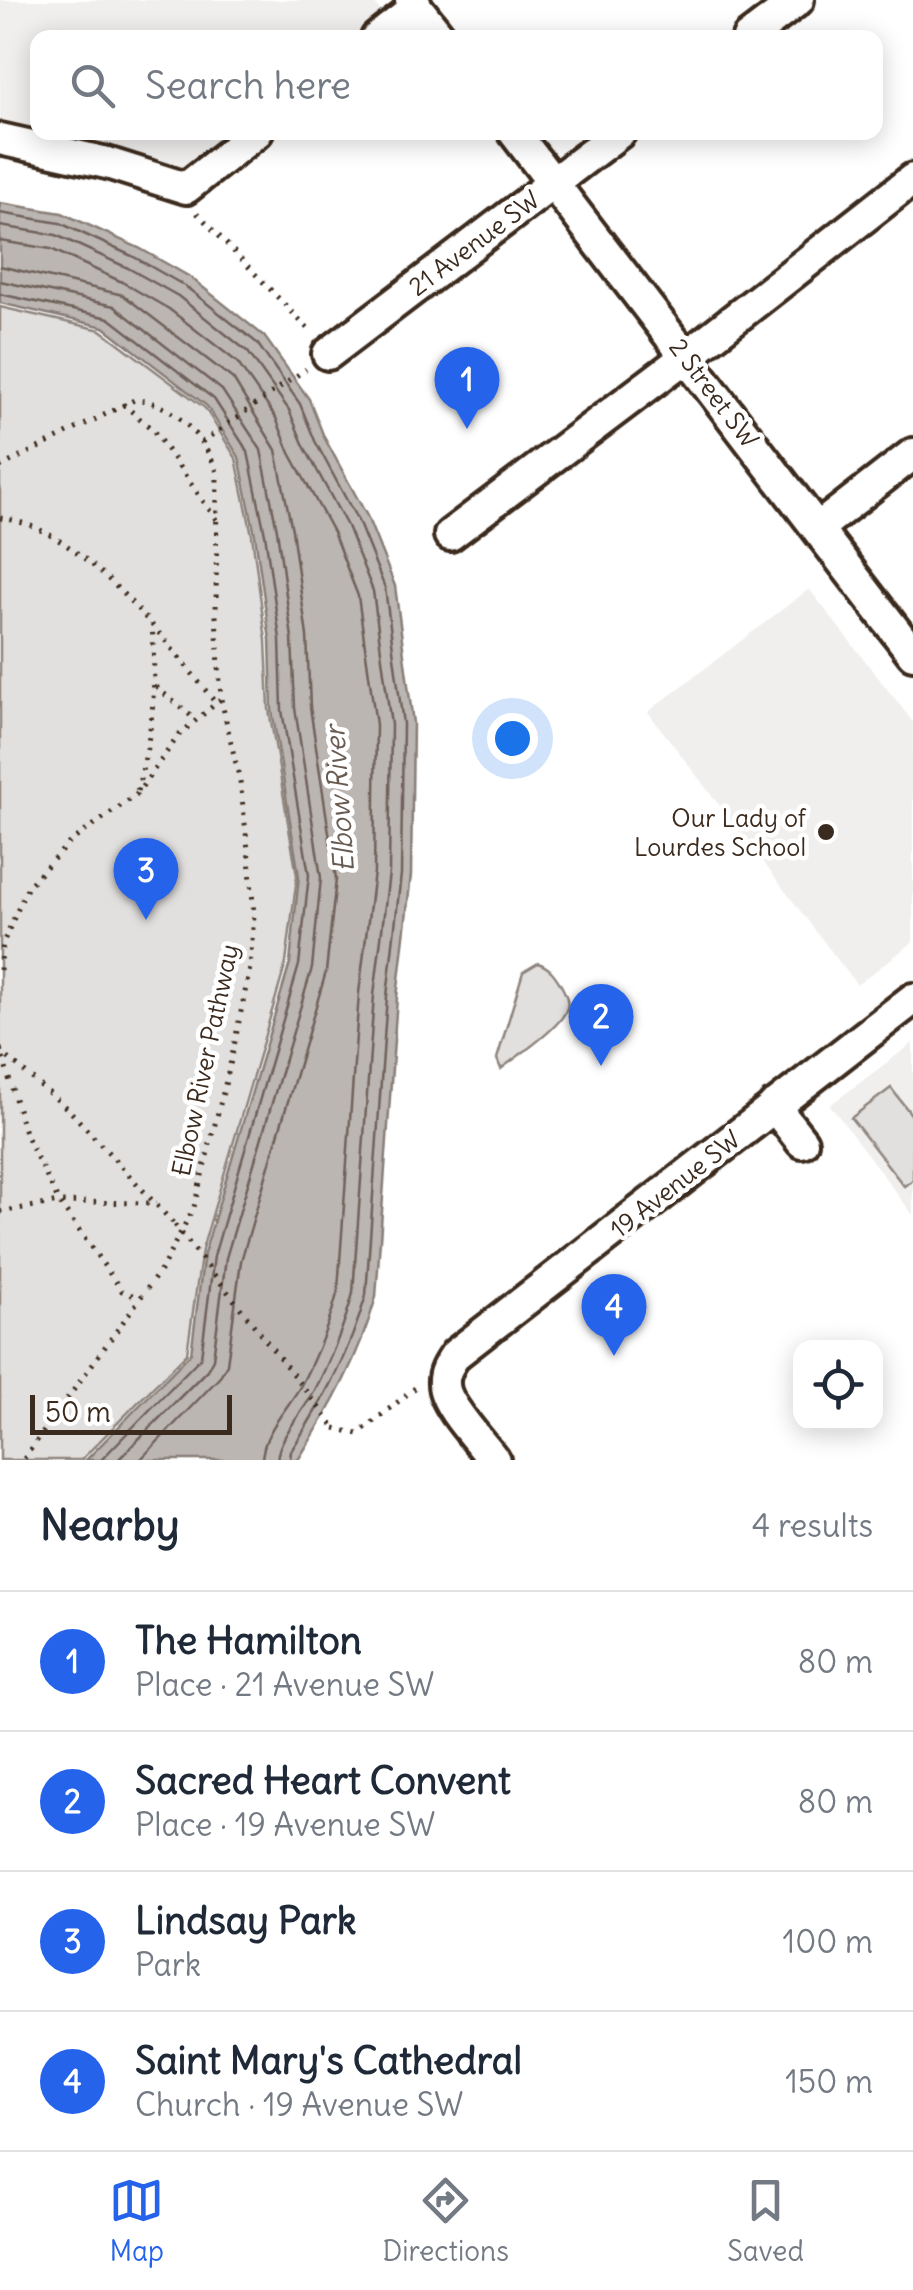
<!DOCTYPE html>
<meta charset="utf-8">
<style>
:root{--surface:#fff;--page:#f2f2f3;--text:#1f2937;--muted:#747a83;--line:#e0e1e3;--accent:#2563eb}
body{margin:0;font-family:Delius,sans-serif;background:var(--page);color:var(--text)}
.controls{position:absolute;right:30px;bottom:30px;display:grid;overflow:hidden;border-radius:20px;box-shadow:0 5px 25px #0003}
.controls button{width:90px;height:90px;display:grid;place-items:center;padding:0;border:0;border-bottom:2px solid var(--line);background:var(--surface);color:var(--text);font:50px sans-serif}
.scale{position:absolute;left:30px;bottom:25px;width:202px;box-sizing:border-box;padding-left:10px;border:5px solid #3b2a1e;border-top:0;font-size:28px;line-height:35px;white-space:nowrap;color:#3b2a1e;-webkit-text-stroke:8px #fff;paint-order:stroke}
.you{position:absolute;left:512px;top:738px;width:35px;height:35px;margin:-25px;border:8px solid #fff;border-radius:50%;background:#1a73e8;box-shadow:0 0 0 15px #1a73e833}
.badge{display:grid;place-items:center;width:65px;height:65px;border-radius:50%;background:var(--accent);color:#fff;font-size:32px;font-weight:700}
.pin{position:absolute;translate:-50% -82px;filter:drop-shadow(0 2px 5px #0008)}
.pin::after{content:'';position:absolute;top:52px;width:35px;height:30px;background:inherit;clip-path:polygon(0 0,100% 0,50% 100%)}
.list{margin:0;padding:0;list-style:none}
h2{display:flex;justify-content:space-between;align-items:center;height:130px;margin:0;padding:0 40px;font-size:42px}
h2 small{font-size:32px;font-weight:400;color:var(--muted)}
.list li{display:grid;grid-template-columns:65px 1fr auto;gap:30px;align-items:center;box-sizing:border-box;height:140px;padding:0 40px;border-top:2px solid var(--line)}
.list b{display:block;font-size:38px;white-space:nowrap}
.list p{margin:0;font-size:32px;white-space:nowrap;color:var(--muted)}
.list em{font-size:32px;font-style:normal;color:var(--muted)}
.icon{flex:none;width:55px;height:55px;fill:none;stroke:currentColor;stroke-width:2;stroke-linecap:round;stroke-linejoin:round}
.map{position:relative;flex:none;width:913px;height:1460px;overflow:hidden}
.search{position:absolute;background:var(--surface);box-shadow:0 5px 25px #0003;left:30px;right:30px;top:30px;height:110px;display:flex;align-items:center;gap:25px;box-sizing:border-box;padding:0 35px;border-radius:20px;color:var(--muted);font-size:38px}
.sheet{height:690px;background:var(--surface)}
nav{display:flex;justify-content:space-around;align-items:center;box-sizing:border-box;height:140px;border-top:2px solid var(--line);background:var(--surface);font-size:28px;color:var(--muted)}
nav a{display:grid;justify-items:center;gap:5px}
nav .on{color:var(--accent)}
.map>svg:first-child{display:block}
.built{fill:#f1efee}
.green{fill:#e2e0de;stroke:#8e857e;stroke-width:2.5}
.water{fill:#bcb6b3;stroke:#887e77;stroke-width:2.5}
.lines{fill:none;stroke-linecap:round;stroke-linejoin:round}
.shore{stroke:#6f625a;stroke-width:2.5}
.minor-casing{stroke:#3b2a1e;stroke-width:38}
.path{stroke:#3b2a1e;stroke-width:5;stroke-dasharray:2.5 8;stroke-linecap:butt}
.minor{stroke:#fff;stroke-width:30}
.path-bridge{stroke:#3b2a1e;stroke-width:5;stroke-dasharray:2.5 8;stroke-linecap:butt}
.poi-dot{fill:#3b2a1e;stroke:#fff;stroke-width:4}
.labels{text-anchor:middle;dominant-baseline:central;stroke-width:9;stroke-linejoin:round;paint-order:stroke}
.street-label{font-size:25px;fill:#3b2a1e;stroke:#fff}
.poi-label{font-size:25px;fill:#3b2a1e;stroke:#fff;text-anchor:end}
.water-label{font-size:28px;font-style:italic;fill:#685b52;stroke:#fff}
</style>
<div class="map">
<svg width="913" height="1460" viewBox="0 0 913 1460">
<rect width="100%" height="100%" fill="#fff"/>
<filter id="ink" filterUnits="userSpaceOnUse"><feTurbulence type="fractalNoise" baseFrequency=".01" numOctaves="2"/><feDisplacementMap in="SourceGraphic" scale="20" xChannelSelector="R" yChannelSelector="G"/><feConvolveMatrix kernelMatrix="1 2 1 2 8 2 1 2 1" color-interpolation-filters="sRGB"/></filter>
<g filter="url(#ink)">
<path class="built" d="M 0,0 L 372,0 L 385,17 L 359,37 L 38,38 L 38,132 L 238,133 L 178,179 L 0,136 Z
M 809,589 L 913,722 L 913,942 L 857,985 L 648,712 Z
M 913,1043 L 913,1215 L 830,1105 Z"/>
<path class="green" d="M 0,307 L 101,330 L 205,408 L 236,458 L 252,535 L 266,640 L 269,709 L 297,876 L 286,963 L 202,1250 L 187,1353 L 81,1460 L 0,1460 Z
M 538,963 C 550,967 555,975 561,985 C 565,993 569,1000 567,1008 C 562,1027 517,1056 501,1069 L 497,1059 L 523,972 Z
M 891,1088 L 913,1117 L 913,1180 L 904,1186 L 851,1118 Z"/>
<path class="water" d="M 0,203 L 62,213 L 139,248 L 190,277 L 264,336 L 309,399 L 324,437 L 367,516 L 395,586 L 413,723 L 411,875 L 397,997 L 376,1297 C 359,1357 331,1408 298,1460 L 86,1460 L 191,1353 L 204,1254 L 290,963 L 299,876 L 272,710 L 270,640 L 255,535 L 239,457 L 207,406 L 104,327 L 0,303 Z"/>
<g class="lines">
<path class="shore" d="M 0,213 L 60,223 L 134,257 L 185,286 L 257,343 L 300,404 L 315,441 L 358,521 L 385,588 L 403,724 L 401,874 L 387,996 L 366,1295 C 350,1352 323,1401 291,1451 L 290,1460
M 0,226 L 56,235 L 128,268 L 178,296 L 248,352 L 289,410 L 304,446 L 347,526 L 373,591 L 391,725 L 389,873 L 374,995 L 353,1293 C 344,1327 331,1358 315,1390 C 304,1412 279,1435 277,1460
M 0,241 L 51,249 L 122,282 L 169,309 L 237,362 L 276,418 L 290,453 L 333,532 L 358,596 L 376,725 L 374,872 L 359,993 L 338,1290 C 330,1323 317,1354 301,1385 C 288,1409 263,1431 262,1460
M 0,266 L 123,295 L 233,379 L 276,450 L 292,530 L 307,636 L 310,707 L 336,879 L 326,972 L 241,1261 L 227,1364 L 219,1378 L 140,1460
M 0,281 L 114,306 L 222,390 L 261,450 L 277,530 L 292,638 L 295,708 L 321,878 L 312,968 L 226,1258 L 213,1359 L 207,1370 L 118,1460
M 0,294 L 109,318 L 214,399 L 248,452 L 265,534 L 280,639 L 282,710 L 309,875 L 299,965 L 214,1256 L 201,1357 L 101,1460"/>
<defs>
<path id="minor" d="M 411,0 L 441,38
M 377,38 L 417,7
M 748,38 L 798,0
M 514,132 L 913,654
M 0,139 L 107,163 L 186,188 L 257,132
M 328,354 L 620,132
M 818,528 L 913,454
M 450,535 L 687,356 L 913,179
M 774,1106 L 802,1142
M 494,1460 C 481,1442 444,1405 444,1384 C 443,1372 450,1363 456,1354 L 913,999"/>
</defs>
<use href="#minor" class="minor-casing"/>
<path class="path" d="M 197,213 L 310,331
M 123,404 L 153,430 L 218,522
M 202,442 L 306,369
M 0,467 L 134,400 C 171,399 206,440 217,472 L 216,616 L 221,699 L 240,781 L 249,858 L 254,914 L 250,968 L 230,1065 L 194,1207 L 162,1268 L 23,1460
M 0,518 C 83,527 166,642 215,702
M 156,687 L 196,720
M 137,791 C 154,727 156,690 152,624
M 0,970 L 3,943 L 28,886 L 70,842 L 136,795 L 179,735 L 221,699
M 0,1048 L 26,1136 L 59,1202 L 122,1291 L 140,1298
M 0,1051 L 70,1111 L 175,1225
M 0,1212 L 59,1202 L 157,1203
M 335,1428 L 358,1434 L 415,1388"/>
<use href="#minor" class="minor"/>
<path class="path-bridge" d="M 175,1225 L 335,1428"/>
</g>
</g>
<circle class="poi-dot" cx="826" cy="832" r="10"/>
<g class="labels">
<g class="street-label">
<text transform="translate(474 243) rotate(-37)">21 Avenue SW</text>
<text transform="translate(714 393) rotate(53)">2 Street SW</text>
<text transform="translate(205 1060) rotate(-78)">Elbow River Pathway</text>
<text transform="translate(675 1184) rotate(-38)">19 Avenue SW</text>
</g>
<g class="poi-label">
<text x="806" y="818">Our Lady of<tspan x="806" dy="29">Lourdes School</tspan></text>
</g>
<g class="water-label">
<text transform="translate(339 799) rotate(-94)">Elbow River</text>
</g>
</g>
</svg>
<div class="controls">
<button><svg class="icon" aria-label="locate" viewBox="0 0 24 24"><circle cx="12" cy="12" r="6"/><path d="M12 2v4M12 18v4M2 12h4M18 12h4"/></svg></button>
</div>
<div class="scale">50 m</div>
<div class="you"></div>
<div class="pin badge" style="left:467px;top:429px">1</div>
<div class="pin badge" style="left:601px;top:1066px">2</div>
<div class="pin badge" style="left:146px;top:920px">3</div>
<div class="pin badge" style="left:614px;top:1356px">4</div>
<div class="search"><svg class="icon" aria-label="search" viewBox="0 0 24 24"><circle cx="10" cy="10" r="6"/><path d="M15 15l6 6"/></svg>Search here</div>
</div>
<section class="sheet">
<h2>Nearby<small>4 results</small></h2>
<ul class="list">
<li><span class="badge">1</span><div><b>The Hamilton</b><p>Place · 21 Avenue SW</p></div><em>80 m</em></li>
<li><span class="badge">2</span><div><b>Sacred Heart Convent</b><p>Place · 19 Avenue SW</p></div><em>80 m</em></li>
<li><span class="badge">3</span><div><b>Lindsay Park</b><p>Park</p></div><em>100 m</em></li>
<li><span class="badge">4</span><div><b>Saint Mary's Cathedral</b><p>Church · 19 Avenue SW</p></div><em>150 m</em></li>
</ul>
</section>
<nav>
<a class="on"><svg class="icon" aria-label="map" viewBox="0 0 24 24"><path d="M3 6l6-2 6 2 6-2v14l-6 2-6-2-6 2zM9 4v14M15 6v14"/></svg>Map</a>
<a><svg class="icon" aria-label="directions" viewBox="0 0 24 24"><path d="M12 3l9 9-9 9-9-9zM9 14v-3h6M13 9l2 2-2 2"/></svg>Directions</a>
<a><svg class="icon" aria-label="saved" viewBox="0 0 24 24"><path d="M7 4h10v16l-5-4-5 4z"/></svg>Saved</a>
</nav>
